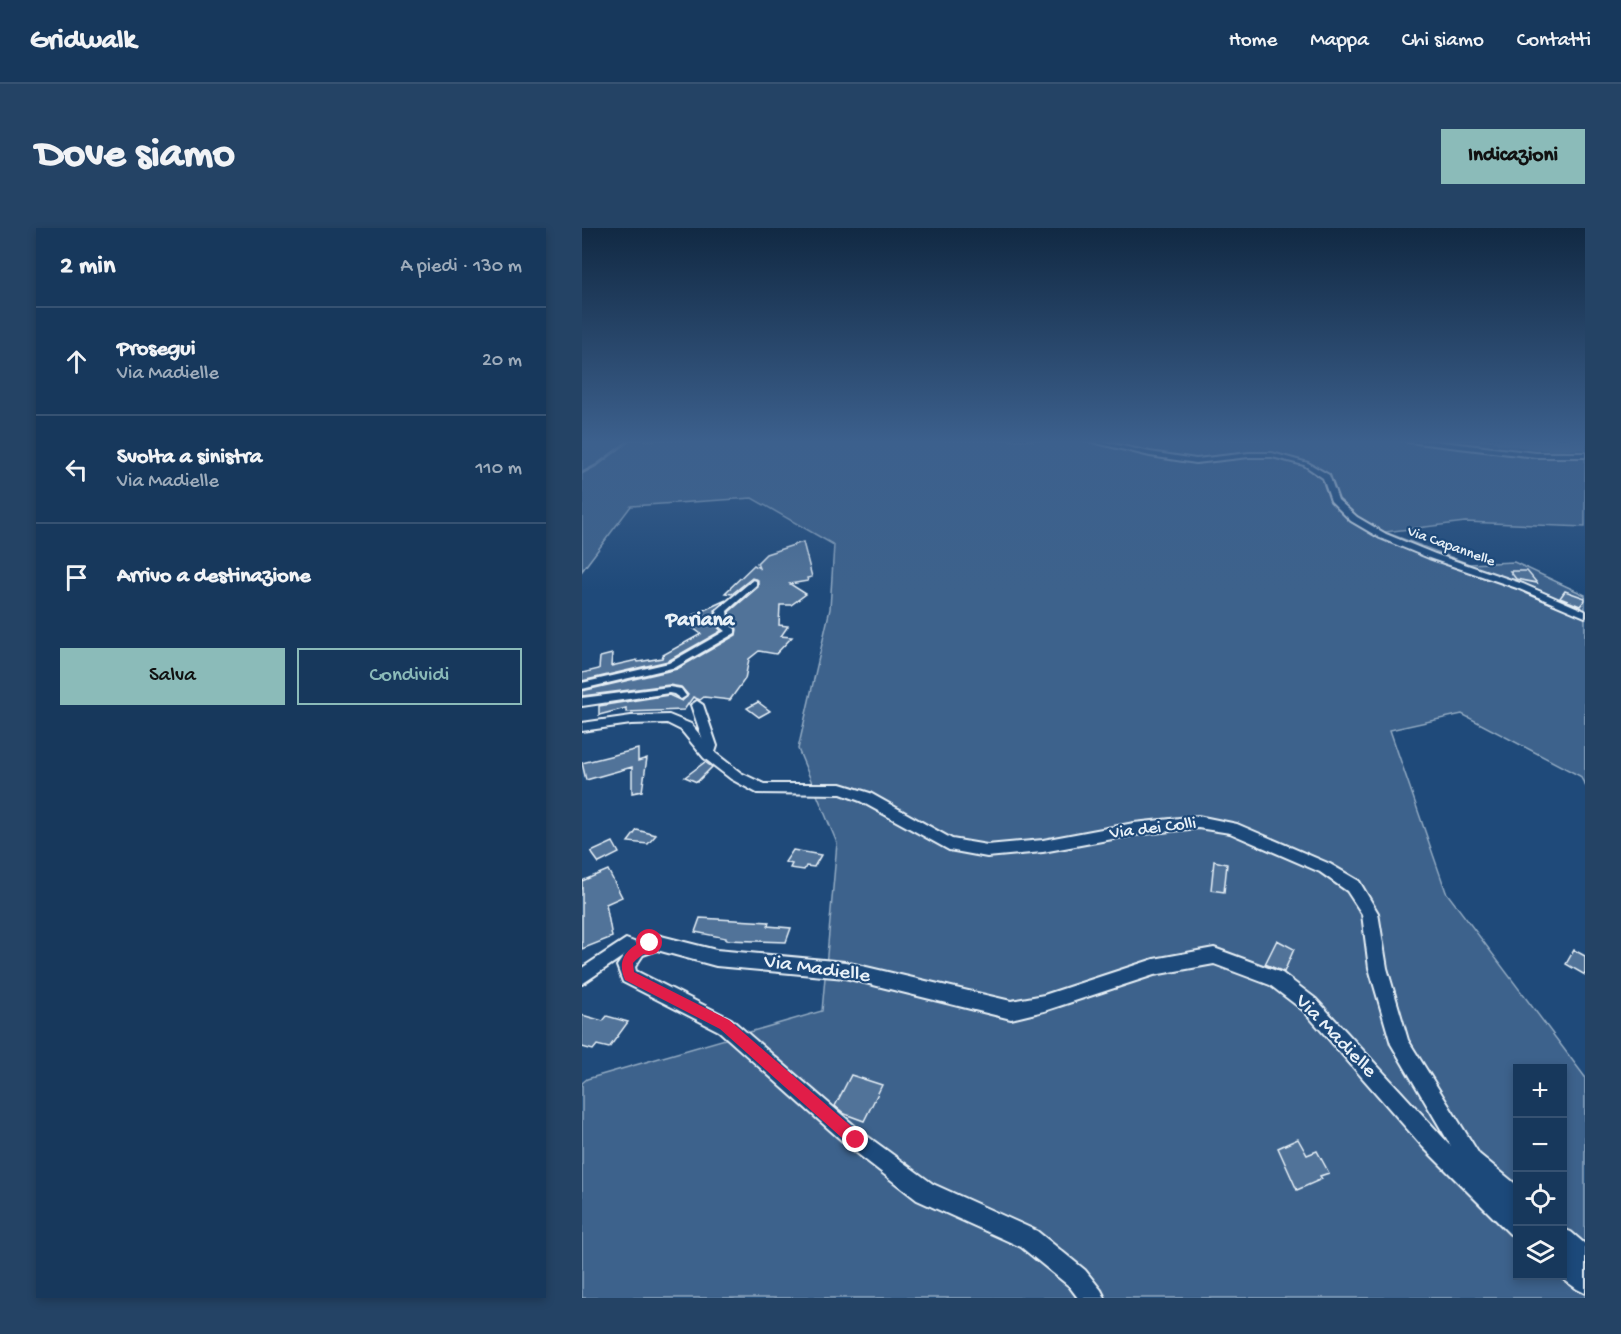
<!DOCTYPE html>
<html lang="it">
<meta charset="utf-8">
<style>
:root{--surface:#17385c;--page:#244365;--text:#f1f3f6;--muted:#9eacbb;--line:#365272;--accent:#8bbbb9}
body{margin:0;font-family:"Gochi Hand",sans-serif;background:var(--page);color:var(--text)}
.controls{position:absolute;right:18px;bottom:18px;display:grid;overflow:hidden;border-radius:0px;box-shadow:0 3px 9px #0003}
.controls button{width:54px;height:54px;display:grid;place-items:center;padding:0;border:0;border-bottom:2px solid var(--line);background:var(--surface);color:var(--text);font:30px sans-serif}
.stop{position:absolute;width:18px;height:18px;margin:-14px;border:4px solid #e11d48;border-radius:50%;background:#fff}
.stop.end{background:#e11d48;border-color:#fff;box-shadow:0 2px 6px #0008}
.list{margin:0;padding:0;list-style:none}
h2{display:flex;justify-content:space-between;align-items:center;height:78px;margin:0;padding:0 24px;font-size:26px}
h2 small{font-size:20px;font-weight:400;color:var(--muted)}
.list li{display:grid;grid-template-columns:39px 1fr auto;gap:18px;align-items:center;box-sizing:border-box;height:108px;padding:0 24px;border-top:2px solid var(--line)}
.list b{display:block;font-size:22px;white-space:nowrap}
.list p{margin:0;font-size:20px;white-space:nowrap;color:var(--muted)}
.list em{font-size:20px;font-style:normal;color:var(--muted)}
.actions{display:flex;gap:12px;padding:18px 24px}
.actions a{flex:1;padding:14px 0;border:2px solid var(--accent);border-radius:0px;text-align:center;font-size:21px;color:var(--accent)}
.actions .main{background:var(--accent);color:#111}
.icon{flex:none;width:33px;height:33px;fill:none;stroke:currentColor;stroke-width:2;stroke-linecap:round;stroke-linejoin:round}
.map{position:relative;flex:none;width:1003px;height:1070px;overflow:hidden;border-radius:0px}
header{display:flex;align-items:center;gap:36px;box-sizing:border-box;height:84px;padding:0 30px;background:var(--surface);border-bottom:2px solid var(--line)}
header strong{font-size:28px}
nav{display:flex;gap:33px;margin-inline-start:auto;font-size:21px}
.intro{display:flex;align-items:center;justify-content:space-between;box-sizing:border-box;height:144px;padding:0 36px}
h1{margin:0;font-size:42px}
.button{padding:15px 27px;border-radius:0px;background:var(--accent);color:#111;font-size:21px;font-weight:700}
main{display:flex;gap:36px;padding:0 36px}
aside{flex:1;background:var(--surface);border-radius:0px;box-shadow:0 3px 9px #0003}
.map>svg:first-child{display:block}
.green{fill:#3c628c;stroke:#92aac2;stroke-width:1.5;fill-rule:evenodd}
.lines{fill:none;stroke-linecap:round;stroke-linejoin:round}
.stream{stroke:#9ab0c7;stroke-width:3}
.river{fill:#6685a7;fill-rule:evenodd}
.building{fill:#517399;stroke:#e8f1f8;stroke-width:1.5}
.minor-casing{stroke:#e8f1f8;stroke-width:4}
.tertiary-casing{stroke:#e8f1f8;stroke-width:4}
.minor{fill:#1f4a7a;fill-rule:evenodd}
.tertiary{fill:#1f4a7a;fill-rule:evenodd}
.route{fill:#e11d48}
.labels{text-anchor:middle;dominant-baseline:central;stroke-width:4.5;stroke-linejoin:round;paint-order:stroke}
.far-street-label{font-size:15px;fill:#e8f1f8;stroke:#1f4a7a}
.street-label{font-size:18px;fill:#e8f1f8;stroke:#1f4a7a}
.quarter-label{font-size:21px;font-weight:bold;fill:#e8f1f8;stroke:#1f4a7a}
.near-street-label{font-size:21px;fill:#e8f1f8;stroke:#1f4a7a}
</style>
<header>
<strong>Gridwalk</strong>
<nav><a>Home</a><a>Mappa</a><a>Chi siamo</a><a>Contatti</a></nav>
</header>
<div class="intro"><h1>Dove siamo</h1><a class="button">Indicazioni</a></div>
<main>
<aside>
<h2>2 min<small>A piedi · 130 m</small></h2>
<ul class="list">
<li><svg class="icon" aria-label="ahead" viewBox="0 0 24 24"><path d="M12 20V5M6 11l6-6 6 6"/></svg><div><b>Prosegui</b><p>Via Madielle</p></div><em>20 m</em></li>
<li><svg class="icon" aria-label="left" viewBox="0 0 24 24"><path d="M17 20v-9H6M10 6l-5 5 5 5"/></svg><div><b>Svolta a sinistra</b><p>Via Madielle</p></div><em>110 m</em></li>
<li><svg class="icon" aria-label="arrive" viewBox="0 0 24 24"><path d="M6 21V4h12l-3 4 3 4H6"/></svg><div><b>Arrivo a destinazione</b></div></li>
</ul>
<div class="actions"><a class="main">Salva</a><a>Condividi</a></div>
</aside>
<div class="map">
<svg width="1003" height="1070" viewBox="0 0 1003 1070">
<rect width="100%" height="100%" fill="#1f4a7a"/>
<filter id="ink" filterUnits="userSpaceOnUse"><feTurbulence type="fractalNoise" baseFrequency=".0167" numOctaves="2"/><feDisplacementMap in="SourceGraphic" scale="12" xChannelSelector="R" yChannelSelector="G"/><feConvolveMatrix kernelMatrix="1 2 1 2 8 2 1 2 1" color-interpolation-filters="sRGB"/></filter>
<g filter="url(#ink)">
<path class="green" d="M 0,212 L 1003,212 L 1003,299 L 883,294 L 803,304 L 887,336 L 932,334 L 1003,367 L 1003,557 L 998,548 L 880,486 L 808,502 L 864,664 L 1003,849 L 1003,1070 L 0,1070 L 0,855 L 5,851 L 240,783 L 255,615 L 216,521 L 248,381 L 252,317 L 170,270 L 49,278 L 0,343 ZM 936,840 L 981,840 L 981,1048 L 936,1048 Z"/>
<g class="lines">
<path class="stream" d="M 956,212 L 956,217
M 0,245 L 15,237 L 48,212"/>
<path class="river" d="M 909,212 C 940,211 971,215 1003,213 L 1003,221 L 971,223 L 916,216 Z"/>
</g>
<path class="building" d="M 221,314 L 230,349 L 225,350 L 226,353 L 208,356 L 224,366 L 209,377 L 198,377 L 197,397 L 206,398 L 199,408 L 210,409 L 194,426 L 177,423 L 167,431 L 163,451 L 148,472 L 122,469 L 118,472 L 111,469 L 102,482 L 44,484 L 44,480 L 17,487 L 17,478 L 87,467 L 100,473 L 106,467 L 99,459 L 87,457 L 0,468 L 0,463 L 95,441 L 154,407 L 155,401 L 149,396 L 147,384 L 176,359 L 176,352 L 170,350 L 150,366 L 143,365 L 172,337 L 177,340 L 175,335 L 184,326 Z
M 928,343 L 945,343 L 955,355 L 934,351 Z
M 983,363 L 1003,370 L 1003,372 L 998,378 L 978,370 Z
M 144,372 L 133,382 L 135,398 L 139,403 L 86,433 L 0,453 L 0,445 L 17,441 L 18,429 L 30,426 L 29,438 L 55,432 L 56,434 L 80,430 L 81,427 L 119,406 L 111,400 L 122,395 L 111,387 Z
M 176,474 L 188,483 L 177,489 L 165,480 Z
M 56,521 L 56,533 L 65,530 L 60,563 L 50,565 L 50,539 L 4,552 L 0,535 Z
M 123,534 L 130,539 L 115,554 L 103,549 Z
M 55,602 L 74,607 L 66,616 L 46,614 Z
M 31,614 L 37,625 L 17,635 L 9,624 Z
M 211,622 L 239,627 L 232,639 L 224,638 L 222,642 L 208,640 L 210,636 L 203,634 Z
M 632,633 L 645,636 L 642,664 L 629,662 Z
M 26,642 L 40,669 L 24,676 L 30,709 L 0,721 L 0,653 Z
M 118,690 L 187,694 L 186,698 L 209,700 L 204,714 L 144,712 L 144,710 L 113,704 Z
M 695,712 L 712,721 L 702,744 L 683,736 Z
M 992,722 L 1003,728 L 1003,747 L 984,736 Z
M 0,787 L 21,793 L 25,788 L 46,794 L 27,820 L 15,817 L 11,822 L 0,819 Z
M 269,847 L 300,857 L 282,893 L 263,886 L 253,878 Z
M 716,911 L 725,927 L 735,923 L 747,945 L 738,948 L 740,951 L 715,962 L 696,920 Z"/>
<g class="lines">
<defs>
<path id="minor" d="M 502,212 L 513,212 L 568,224 L 614,231 L 667,225 L 690,225 L 726,235 L 747,247 L 756,272 L 775,289 L 804,306 L 853,326 L 941,356 L 1003,383 L 1003,389 L 935,360 L 847,330 L 798,310 L 769,293 L 749,273 L 741,250 L 722,237 L 690,229 L 667,229 L 614,235 L 568,228 Z
M 171,352 L 174,353 L 174,357 L 145,383 L 147,397 L 153,401 L 153,405 L 94,439 L 0,461 L 0,455 L 87,435 L 143,403 L 137,398 L 135,382 Z
M 87,459 L 99,461 L 104,468 L 99,471 L 92,466 L 87,465 L 0,478 L 0,470 Z
M 115,473 L 121,477 L 135,518 L 131,530 L 127,531 L 121,527 L 123,518 L 109,477 Z
M 44,711 L 60,717 L 63,722 L 60,727 L 55,729 L 46,725 L 0,756 L 0,740 Z"/>
<path id="tertiary" d="M 822,212 L 844,212 L 954,225 L 1003,225 L 1003,229 L 954,229 L 826,214 Z
M 87,487 L 109,496 L 132,524 L 159,545 L 182,556 L 259,556 L 288,565 L 370,611 L 405,617 L 461,612 L 552,595 L 616,588 L 655,596 L 748,636 L 777,653 L 796,685 L 805,740 L 826,812 L 897,926 L 936,958 L 936,1009 L 928,1006 L 841,919 L 722,783 L 688,757 L 632,736 L 572,747 L 462,783 L 429,791 L 263,750 L 134,738 L 75,722 L 61,727 L 53,739 L 54,743 L 149,791 L 281,905 L 351,956 L 455,1003 L 503,1042 L 519,1062 L 523,1070 L 496,1070 L 487,1058 L 439,1019 L 335,972 L 267,919 L 137,803 L 41,754 L 35,738 L 49,717 L 75,707 L 134,722 L 263,734 L 429,773 L 462,767 L 572,731 L 632,720 L 700,745 L 734,771 L 869,918 L 809,816 L 787,740 L 780,686 L 765,663 L 738,644 L 648,605 L 616,600 L 552,607 L 461,624 L 405,629 L 367,622 L 278,573 L 259,566 L 175,565 L 149,551 L 122,530 L 99,502 L 85,495 L 49,496 L 0,503 L 0,495 L 49,488 Z
M 981,1001 L 989,1004 L 1003,1016 L 1003,1065 L 995,1061 L 977,1048 L 981,1048 Z"/>
</defs>
<use href="#minor" class="minor-casing"/>
<use href="#tertiary" class="tertiary-casing"/>
<use href="#minor" class="minor"/>
<use href="#tertiary" class="tertiary"/>
</g>
</g>
<linearGradient id="sky" x2="0" y2="1"><stop stop-color="#112943"/><stop offset="0.59" stop-color="#3c608d"/><stop offset="1" stop-color="#3c608d" stop-opacity="0"/></linearGradient>
<rect width="1003" height="362" fill="url(#sky)"/>
<path class="route" d="M 68,710 L 74,715 C 71,721 58,727 51,735 L 52,744 L 147,792 L 279,907 L 281,912 L 279,918 L 274,920 L 269,918 L 138,801 L 43,752 C 33,729 48,718 68,710 Z"/>
<g class="labels">
<g class="far-street-label">
<text transform="translate(869 319) rotate(20)">Via Capannelle</text>
</g>
<g class="street-label">
<text transform="translate(571 601) rotate(-7)">Via dei Colli</text>
</g>
<g class="quarter-label">
<text x="118" y="393">Pariana</text>
</g>
<g class="near-street-label">
<text transform="translate(235 742) rotate(8)">Via Madielle</text>
<text transform="translate(753 809) rotate(46)">Via Madielle</text>
</g>
</g>
</svg>
<div class="controls">
<button>+</button>
<button>−</button>
<button><svg class="icon" aria-label="locate" viewBox="0 0 24 24"><circle cx="12" cy="12" r="6"/><path d="M12 2v4M12 18v4M2 12h4M18 12h4"/></svg></button>
<button><svg class="icon" aria-label="layers" viewBox="0 0 24 24"><path d="M12 4l9 5-9 5-9-5zM3 14l9 5 9-5"/></svg></button>
</div>
<div class="stop" style="left:68px;top:715px"></div>
<div class="stop end" style="left:274px;top:912px"></div>
</div>
</main>
